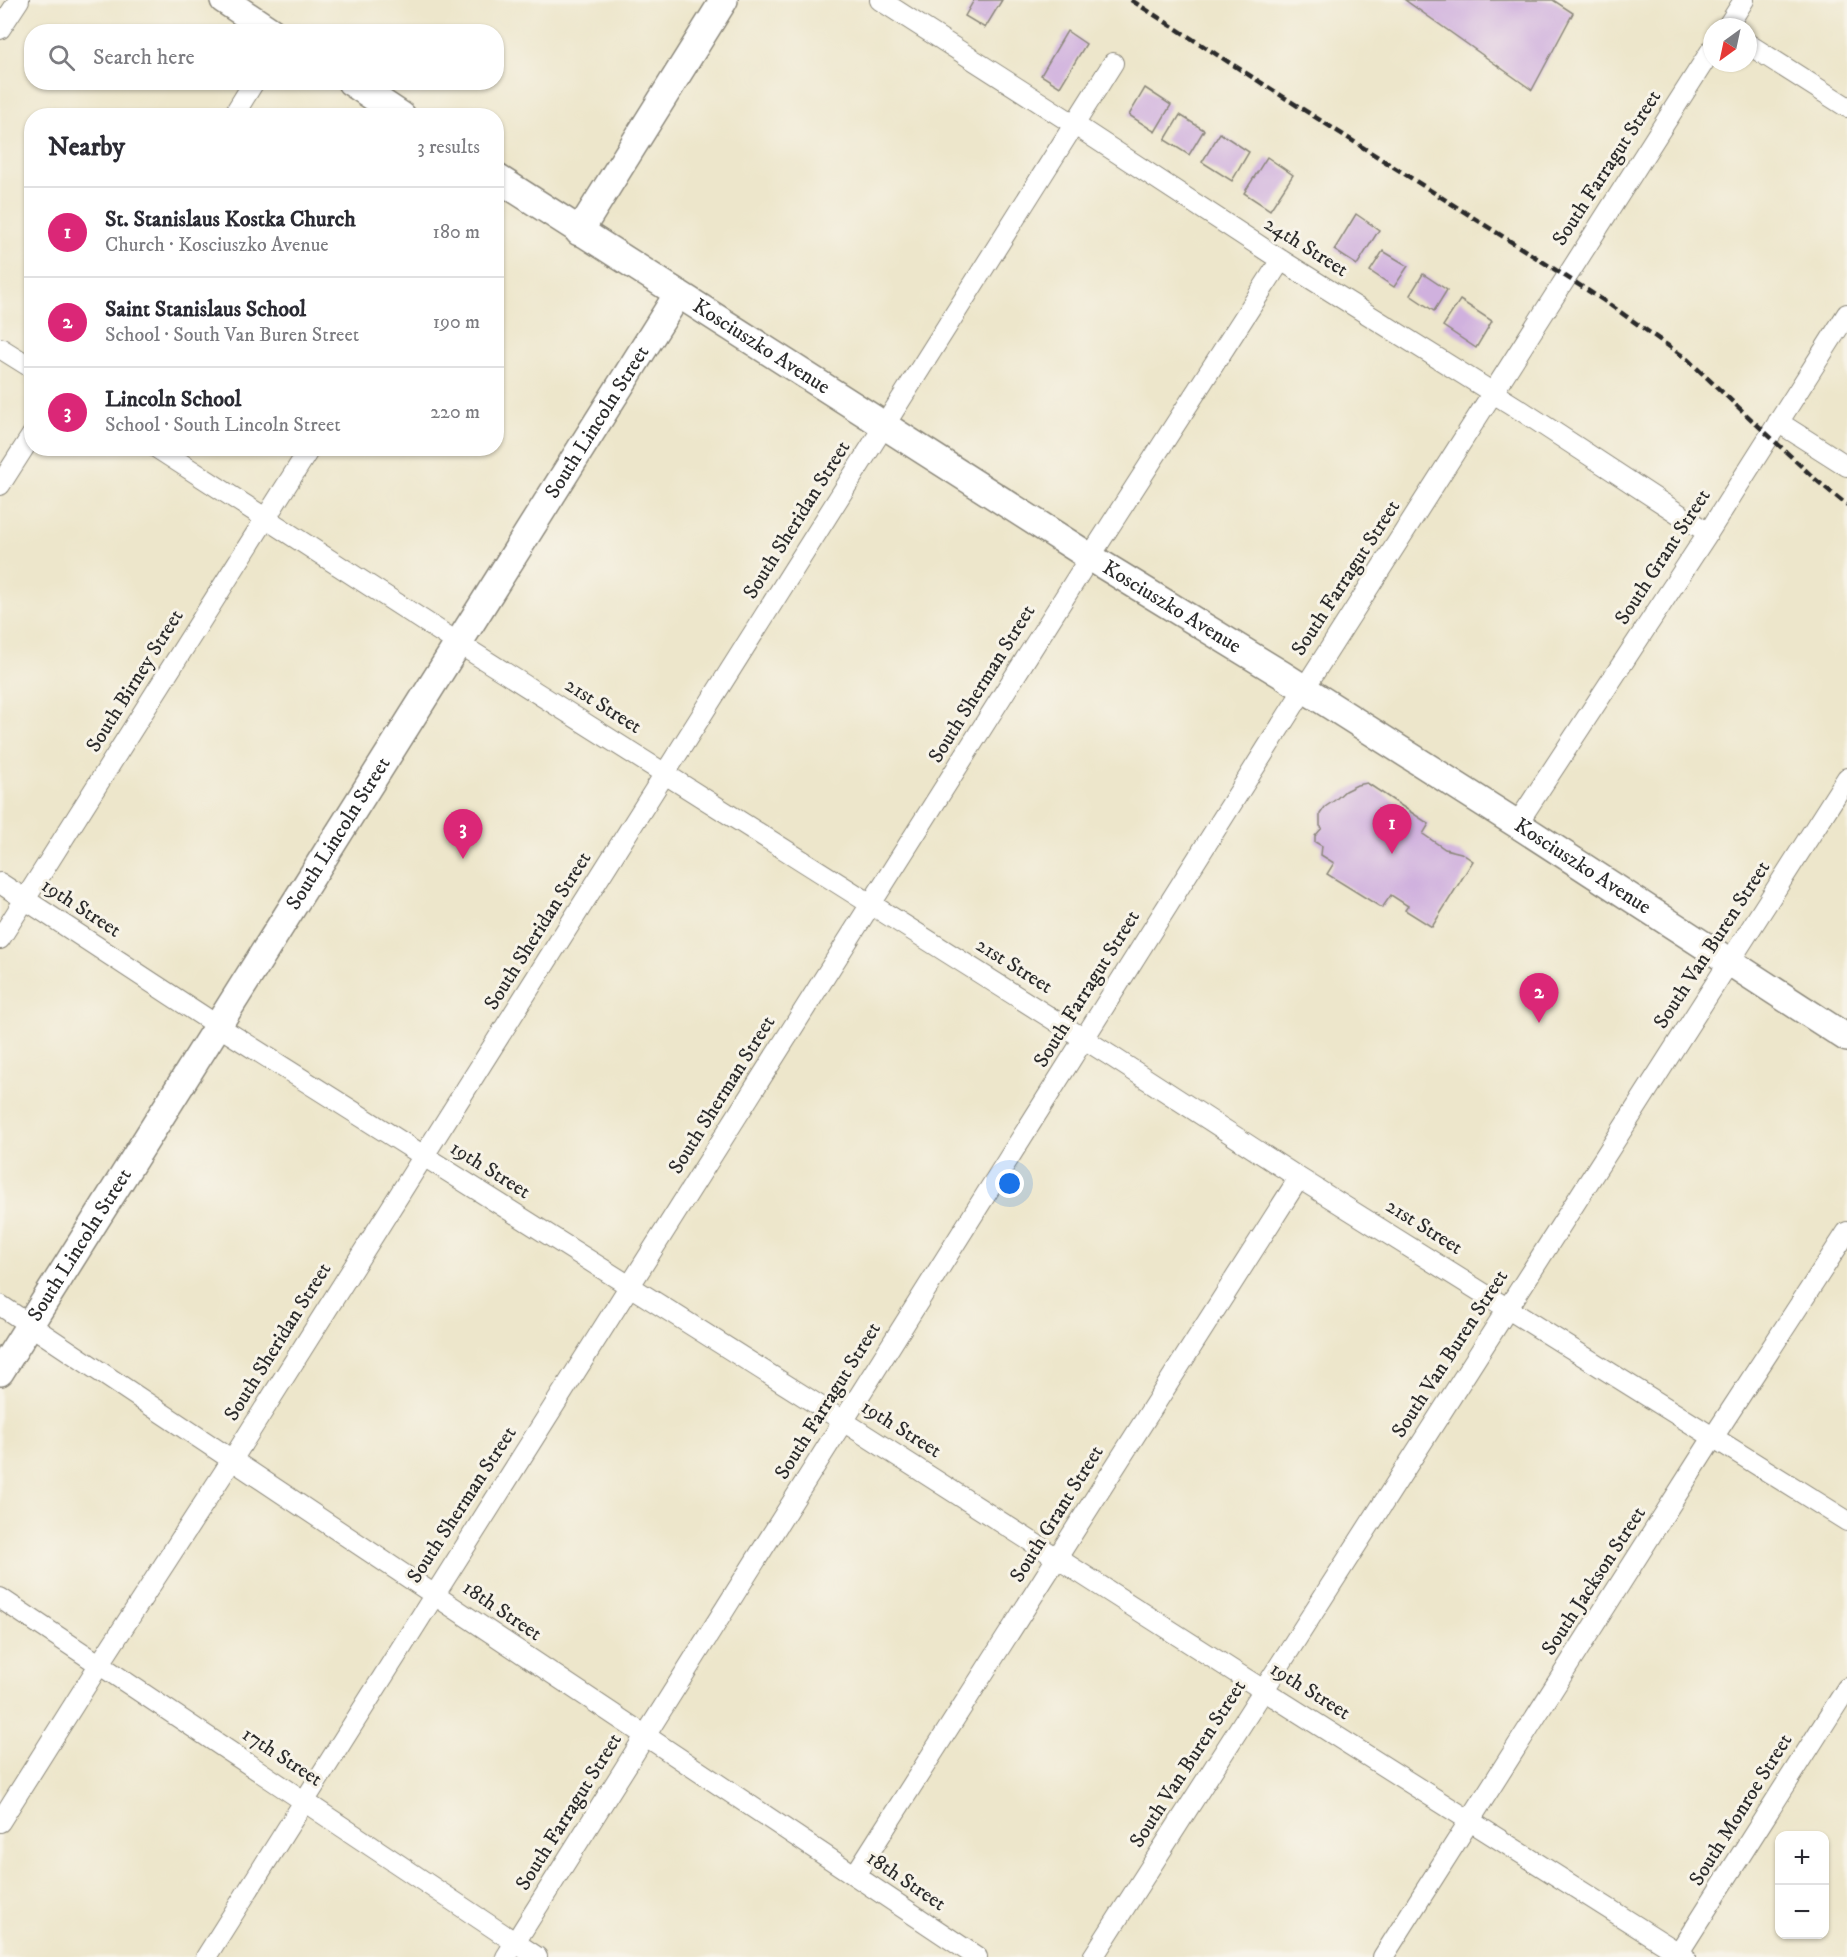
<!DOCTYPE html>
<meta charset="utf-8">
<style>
:root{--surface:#fff;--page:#f7f7f7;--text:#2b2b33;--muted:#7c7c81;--line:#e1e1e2;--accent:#db2777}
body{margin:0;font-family:"IM FELL DW Pica",serif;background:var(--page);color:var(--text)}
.controls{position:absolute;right:18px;bottom:18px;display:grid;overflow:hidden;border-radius:12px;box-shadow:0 2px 4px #0004}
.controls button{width:54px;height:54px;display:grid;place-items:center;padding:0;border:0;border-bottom:2px solid var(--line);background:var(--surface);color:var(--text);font:30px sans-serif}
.compass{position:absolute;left:1703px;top:18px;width:54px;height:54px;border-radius:50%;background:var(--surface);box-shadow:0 2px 4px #0004;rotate:213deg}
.you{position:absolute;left:1010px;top:1184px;width:21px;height:21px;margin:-15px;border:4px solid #fff;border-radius:50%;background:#1a73e8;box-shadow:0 0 0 9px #1a73e833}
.badge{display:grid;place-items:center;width:39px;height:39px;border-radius:50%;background:var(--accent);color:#fff;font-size:20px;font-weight:700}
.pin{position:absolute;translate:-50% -50px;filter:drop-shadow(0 2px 3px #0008)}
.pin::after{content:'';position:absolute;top:32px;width:21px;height:18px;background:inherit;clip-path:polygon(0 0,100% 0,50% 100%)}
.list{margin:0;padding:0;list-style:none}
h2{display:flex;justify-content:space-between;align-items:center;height:78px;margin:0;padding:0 24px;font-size:26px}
h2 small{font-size:20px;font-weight:400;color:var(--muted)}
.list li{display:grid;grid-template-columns:39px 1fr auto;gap:18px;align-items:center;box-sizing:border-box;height:90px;padding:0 24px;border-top:2px solid var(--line)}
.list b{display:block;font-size:22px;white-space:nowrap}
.list p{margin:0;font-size:20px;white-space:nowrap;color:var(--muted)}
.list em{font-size:20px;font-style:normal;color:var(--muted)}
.icon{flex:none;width:33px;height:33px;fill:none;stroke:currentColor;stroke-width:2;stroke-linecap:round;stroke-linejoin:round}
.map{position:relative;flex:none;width:1847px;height:1957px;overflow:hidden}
.search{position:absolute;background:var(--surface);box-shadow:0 2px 4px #0004;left:24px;top:24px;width:480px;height:66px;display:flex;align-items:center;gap:15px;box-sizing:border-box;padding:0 21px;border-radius:24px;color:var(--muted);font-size:22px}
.panel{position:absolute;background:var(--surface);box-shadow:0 2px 4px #0004;left:24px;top:108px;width:480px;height:348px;border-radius:24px}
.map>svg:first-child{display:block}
.building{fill:#d0b1de}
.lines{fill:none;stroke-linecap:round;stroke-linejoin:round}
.street-casing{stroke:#8c887b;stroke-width:22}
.secondary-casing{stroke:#8c887b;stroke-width:30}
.street{stroke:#fff;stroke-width:20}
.secondary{stroke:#fff;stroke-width:27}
.rail{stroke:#2b2b2b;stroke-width:4.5;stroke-dasharray:9 4.5;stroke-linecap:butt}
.labels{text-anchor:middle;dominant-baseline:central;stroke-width:6;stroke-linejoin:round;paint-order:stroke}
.street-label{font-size:21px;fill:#2b2b2b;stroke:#f7f3e8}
</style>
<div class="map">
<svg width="1847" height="1957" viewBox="0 0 1847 1957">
<rect width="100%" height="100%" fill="#f7f3e8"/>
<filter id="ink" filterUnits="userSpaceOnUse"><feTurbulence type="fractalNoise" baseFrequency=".0167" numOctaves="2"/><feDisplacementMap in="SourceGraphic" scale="12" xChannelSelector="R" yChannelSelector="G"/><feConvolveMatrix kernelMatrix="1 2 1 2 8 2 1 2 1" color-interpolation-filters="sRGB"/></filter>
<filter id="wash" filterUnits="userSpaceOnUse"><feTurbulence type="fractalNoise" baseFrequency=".008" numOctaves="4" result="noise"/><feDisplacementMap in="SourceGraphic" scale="24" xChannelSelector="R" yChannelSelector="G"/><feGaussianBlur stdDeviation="1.35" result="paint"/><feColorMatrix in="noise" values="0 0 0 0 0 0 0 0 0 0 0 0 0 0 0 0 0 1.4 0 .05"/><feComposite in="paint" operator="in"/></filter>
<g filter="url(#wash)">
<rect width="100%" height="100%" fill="#ede6cb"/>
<g id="blocks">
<path class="building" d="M 974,0 L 1002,0 L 985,28 L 965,16 Z
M 1405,0 L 1553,0 L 1573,13 L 1532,90 Z
M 1067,31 L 1086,44 L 1060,87 L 1041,75 Z
M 1145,88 L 1171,105 L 1155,132 L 1129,115 Z
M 1180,115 L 1204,130 L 1189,155 L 1165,140 Z
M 1220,133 L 1249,152 L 1232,181 L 1202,162 Z
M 1267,157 L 1293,175 L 1270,210 L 1244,193 Z
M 1356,214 L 1379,230 L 1357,265 L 1334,250 Z
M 1383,251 L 1408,266 L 1394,287 L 1370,271 Z
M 1423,274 L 1447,290 L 1434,311 L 1410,295 Z
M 1460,300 L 1492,321 L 1476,348 L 1443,326 Z
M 1367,783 L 1429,824 L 1423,834 L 1445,849 L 1461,853 L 1473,861 L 1432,927 L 1405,910 L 1408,906 L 1391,895 L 1382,908 L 1327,874 L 1334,863 L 1321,855 L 1322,846 L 1315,842 L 1315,836 L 1322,828 L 1320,826 L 1320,814 L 1325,807 L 1335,800 L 1345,791 L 1357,785 Z"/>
</g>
</g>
<g filter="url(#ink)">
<use href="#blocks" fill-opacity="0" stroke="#8c887b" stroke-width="1.5"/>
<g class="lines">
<defs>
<path id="street" d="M 880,0 L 1075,125 L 1281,260 L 1522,411 L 1708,533
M 1727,27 L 1744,0
M 0,29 L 19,0
M 1748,44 L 1847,107
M 233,116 L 254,82
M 0,348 L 32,368
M 1778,422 L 1847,466
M 157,448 L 458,643 L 1111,1056 L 1299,1178 L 1847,1521
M 0,485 L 32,435
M 1517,824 L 1708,533 L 1847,314
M 0,883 L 218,1026 L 818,1405 L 1246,1679 L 1685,1957
M 0,939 L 310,448
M 0,1305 L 977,1957
M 0,1598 L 537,1957
M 0,1822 L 99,1665 L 232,1460 L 1113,63
M 855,1875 L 1299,1178
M 206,1957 L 1090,557 L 1281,260
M 506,1957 L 1304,689 L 1712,49
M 1093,1957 L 1847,778
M 1383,1957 L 1714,1436 L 1847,1232
M 1676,1957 L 1847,1688"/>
<g id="secondary">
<path d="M 224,0 L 272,32"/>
<path d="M 351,82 L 402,116"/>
<path id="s1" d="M 496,177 L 1090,557 L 1281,674 L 1517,824 L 1847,1038"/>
<path d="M 579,232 L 724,0"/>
<path id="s2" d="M 0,1372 L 678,294"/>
</g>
</defs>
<use href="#street" class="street-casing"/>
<use href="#secondary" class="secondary-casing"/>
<use href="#street" class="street"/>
<use href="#secondary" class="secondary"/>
<path class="rail" d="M 1131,0 L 1606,302 L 1687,359 L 1815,479 L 1847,505"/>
</g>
</g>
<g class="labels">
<g class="street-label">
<text transform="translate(1607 168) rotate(-57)">South Farragut Street</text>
<text transform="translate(1306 247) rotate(32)">24th Street</text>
<text stroke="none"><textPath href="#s1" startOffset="315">Kosciuszko Avenue</textPath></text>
<text stroke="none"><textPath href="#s2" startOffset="1122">South Lincoln Street</textPath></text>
<text transform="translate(797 520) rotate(-58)">South Sheridan Street</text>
<text transform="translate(1663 557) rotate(-57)">South Grant Street</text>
<text transform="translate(1346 578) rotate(-57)">South Farragut Street</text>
<text stroke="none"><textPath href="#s1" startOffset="801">Kosciuszko Avenue</textPath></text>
<text transform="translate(135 681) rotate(-58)">South Birney Street</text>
<text transform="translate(982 684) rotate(-58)">South Sherman Street</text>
<text transform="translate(603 706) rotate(32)">21st Street</text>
<text stroke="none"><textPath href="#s2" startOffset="636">South Lincoln Street</textPath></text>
<text stroke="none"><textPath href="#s1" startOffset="1287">Kosciuszko Avenue</textPath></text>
<text transform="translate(81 908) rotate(33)">19th Street</text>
<text transform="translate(538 931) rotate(-58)">South Sheridan Street</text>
<text transform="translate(1712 945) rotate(-57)">South Van Buren Street</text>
<text transform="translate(1014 966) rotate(32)">21st Street</text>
<text transform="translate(1087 989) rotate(-58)">South Farragut Street</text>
<text transform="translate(722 1095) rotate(-58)">South Sherman Street</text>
<text transform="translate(490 1170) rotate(32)">19th Street</text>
<text transform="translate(1424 1227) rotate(32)">21st Street</text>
<text stroke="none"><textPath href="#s2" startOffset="150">South Lincoln Street</textPath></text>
<text transform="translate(278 1342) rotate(-58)">South Sheridan Street</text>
<text transform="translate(1450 1354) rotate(-57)">South Van Buren Street</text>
<text transform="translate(828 1401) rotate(-58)">South Farragut Street</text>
<text transform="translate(901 1429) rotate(32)">19th Street</text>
<text transform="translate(462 1505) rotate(-57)">South Sherman Street</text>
<text transform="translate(1057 1514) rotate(-58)">South Grant Street</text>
<text transform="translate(1594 1581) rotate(-57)">South Jackson Street</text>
<text transform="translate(502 1611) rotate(34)">18th Street</text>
<text transform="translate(1310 1691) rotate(32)">19th Street</text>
<text transform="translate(282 1757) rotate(33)">17th Street</text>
<text transform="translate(1188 1764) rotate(-57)">South Van Buren Street</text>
<text transform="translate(1741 1810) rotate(-58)">South Monroe Street</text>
<text transform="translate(569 1812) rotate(-58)">South Farragut Street</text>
<text transform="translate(906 1881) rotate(34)">18th Street</text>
</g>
</g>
</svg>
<div class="controls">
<button>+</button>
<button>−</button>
</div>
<svg class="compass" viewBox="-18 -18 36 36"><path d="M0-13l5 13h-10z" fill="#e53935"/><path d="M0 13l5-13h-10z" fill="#7c7c81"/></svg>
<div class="you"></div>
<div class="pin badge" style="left:1392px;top:854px">1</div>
<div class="pin badge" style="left:1539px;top:1023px">2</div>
<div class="pin badge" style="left:463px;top:859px">3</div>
<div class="search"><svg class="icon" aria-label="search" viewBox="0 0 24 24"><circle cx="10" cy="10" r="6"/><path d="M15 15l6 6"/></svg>Search here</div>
<section class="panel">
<h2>Nearby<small>3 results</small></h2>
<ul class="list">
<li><span class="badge">1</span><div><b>St. Stanislaus Kostka Church</b><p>Church · Kosciuszko Avenue</p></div><em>180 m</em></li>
<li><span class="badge">2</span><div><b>Saint Stanislaus School</b><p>School · South Van Buren Street</p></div><em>190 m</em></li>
<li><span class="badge">3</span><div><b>Lincoln School</b><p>School · South Lincoln Street</p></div><em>220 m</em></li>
</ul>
</section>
</div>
